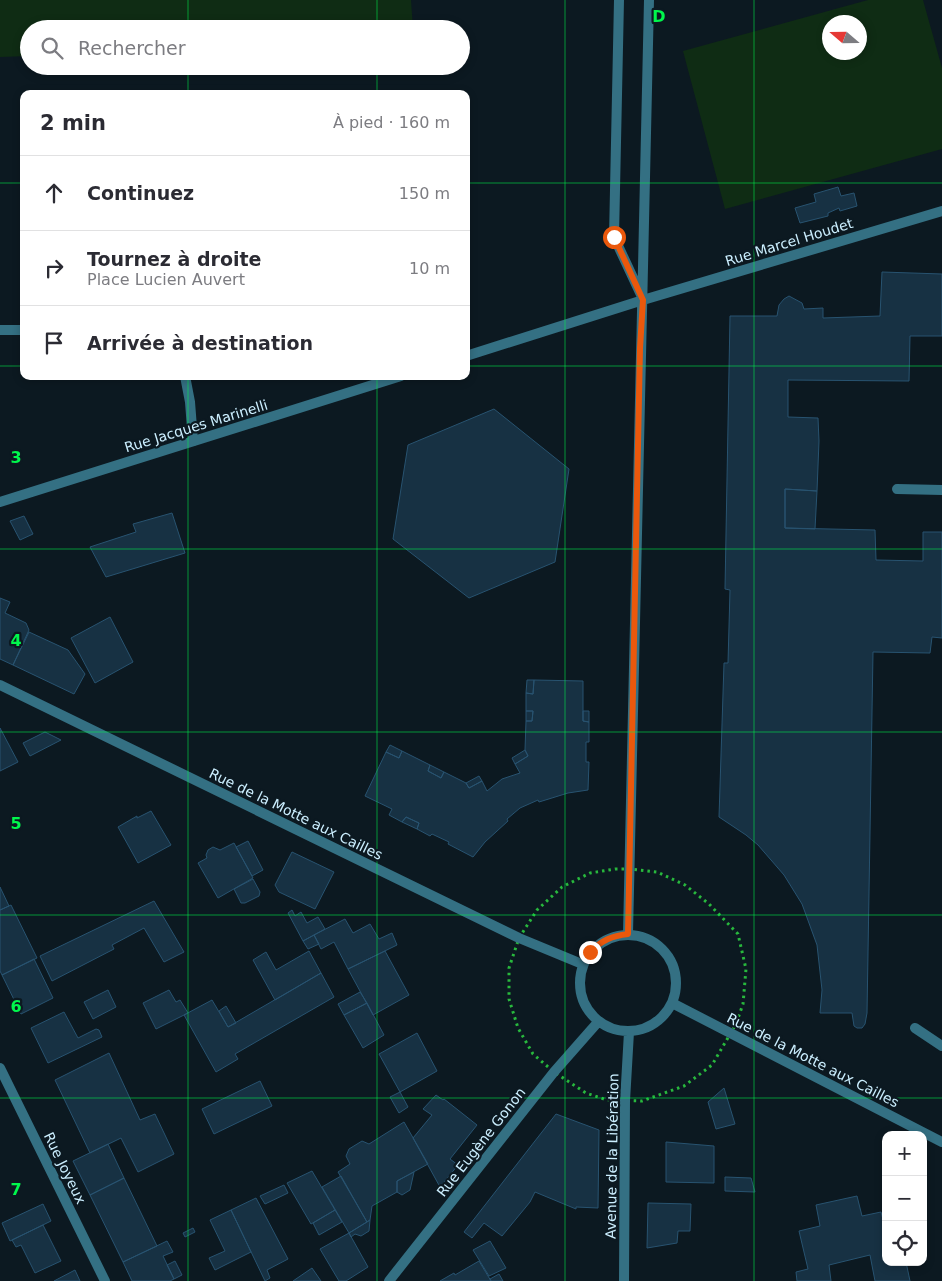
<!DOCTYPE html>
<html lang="fr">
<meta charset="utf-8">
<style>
:root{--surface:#fff;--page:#f2f2f3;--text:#2b2b33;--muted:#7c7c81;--line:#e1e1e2}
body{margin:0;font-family:"DejaVu Sans",sans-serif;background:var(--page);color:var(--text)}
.controls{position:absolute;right:15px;bottom:15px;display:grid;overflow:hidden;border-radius:10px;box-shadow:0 2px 8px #0003}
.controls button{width:45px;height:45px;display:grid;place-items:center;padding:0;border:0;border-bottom:1px solid var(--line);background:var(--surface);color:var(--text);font:25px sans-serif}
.compass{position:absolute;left:822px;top:15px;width:45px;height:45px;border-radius:50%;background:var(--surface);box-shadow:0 2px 8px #0003;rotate:290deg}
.stop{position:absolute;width:15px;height:15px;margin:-11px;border:4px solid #ea580c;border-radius:50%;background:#fff}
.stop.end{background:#ea580c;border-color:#fff;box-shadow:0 1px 5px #0008}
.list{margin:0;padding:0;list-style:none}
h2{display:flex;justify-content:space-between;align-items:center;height:65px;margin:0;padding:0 20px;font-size:21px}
h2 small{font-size:16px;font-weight:400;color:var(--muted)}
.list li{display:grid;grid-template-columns:32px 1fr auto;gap:15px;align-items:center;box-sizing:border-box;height:75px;padding:0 20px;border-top:1px solid var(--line)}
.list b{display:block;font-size:19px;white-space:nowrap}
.list p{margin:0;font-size:16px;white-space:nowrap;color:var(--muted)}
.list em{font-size:16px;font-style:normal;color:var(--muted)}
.icon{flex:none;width:28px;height:28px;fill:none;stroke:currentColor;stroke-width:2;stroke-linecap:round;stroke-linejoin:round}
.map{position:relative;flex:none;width:942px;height:1281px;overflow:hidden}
.search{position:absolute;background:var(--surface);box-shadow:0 2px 8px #0003;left:20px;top:20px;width:450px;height:55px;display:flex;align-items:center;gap:12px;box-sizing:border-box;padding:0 18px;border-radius:28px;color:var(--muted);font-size:19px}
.panel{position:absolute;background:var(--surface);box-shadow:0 2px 8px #0003;left:20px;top:90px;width:450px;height:290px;border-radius:10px}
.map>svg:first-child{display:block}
.green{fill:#0f2c14;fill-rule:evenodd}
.building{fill:#173143;stroke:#285370}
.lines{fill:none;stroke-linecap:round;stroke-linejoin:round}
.path{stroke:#28b83d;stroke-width:3;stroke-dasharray:2.5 4;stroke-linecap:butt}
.lane{stroke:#347083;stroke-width:10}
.street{stroke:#347083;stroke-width:10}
.route{stroke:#ea580c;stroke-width:6}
.grid{fill:none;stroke:#00f74c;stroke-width:1;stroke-opacity:0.55}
.labels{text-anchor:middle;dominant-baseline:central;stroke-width:4.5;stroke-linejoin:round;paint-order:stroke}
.street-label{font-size:14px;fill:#ccefff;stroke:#0c1921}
.grid-label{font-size:16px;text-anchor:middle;font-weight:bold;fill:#00f74c;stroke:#0c1921;stroke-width:4.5;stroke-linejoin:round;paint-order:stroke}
</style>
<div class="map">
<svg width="942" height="1281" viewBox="0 0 942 1281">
<rect width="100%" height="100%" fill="#0c1921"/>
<path class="green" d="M 0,0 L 411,0 L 413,29 L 29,29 L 29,56 L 0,57 Z
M 868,0 L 923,0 L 942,68 L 942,149 L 725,209 L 683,51 ZM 860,22 L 860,52 L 830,52 L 830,22 Z"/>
<path class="building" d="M 838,187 L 841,196 L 854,193 L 857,206 L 840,211 L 839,208 L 828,213 L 828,216 L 800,223 L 795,208 L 816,202 L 814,194 Z
M 882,272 L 942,274 L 942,336 L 910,336 L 909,381 L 788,380 L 788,417 L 818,418 L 819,441 L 817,491 L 785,489 L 785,528 L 875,530 L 876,560 L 923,561 L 923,532 L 942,532 L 942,638 L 932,637 L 930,653 L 873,652 L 867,1013 L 865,1024 L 862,1028 L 857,1028 L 854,1026 L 852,1013 L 820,1013 L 822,990 L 817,945 L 802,904 L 784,875 L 758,845 L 746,835 L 719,817 L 724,663 L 728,663 L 730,590 L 725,589 L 730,316 L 777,316 L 779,305 L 784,299 L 789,296 L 802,303 L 804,309 L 823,308 L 823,318 L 880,316 Z
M 494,409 L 569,469 L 555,562 L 469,598 L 393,539 L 408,445 Z
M 785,489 L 817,491 L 815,529 L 785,528 Z
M 172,513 L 185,553 L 106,577 L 90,547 L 136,532 L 133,524 Z
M 24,516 L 33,534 L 20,540 L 10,521 Z
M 0,598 L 10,602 L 5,613 L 26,623 L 29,630 L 13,665 L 0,659 Z
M 110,617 L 133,662 L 95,683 L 71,638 Z
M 29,632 L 68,650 L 85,674 L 74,694 L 13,665 Z
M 527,680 L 534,680 L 533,694 L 526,693 Z
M 534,680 L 583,681 L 583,721 L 589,722 L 589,742 L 586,742 L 586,762 L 589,762 L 588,790 L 568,793 L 539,802 L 538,800 L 520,808 L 507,819 L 508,821 L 485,842 L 473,857 L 448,844 L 449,842 L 432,834 L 430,836 L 417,829 L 419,823 L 406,817 L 402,822 L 389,815 L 392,809 L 365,796 L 386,752 L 399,758 L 402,751 L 430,765 L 428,771 L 441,778 L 444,772 L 466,783 L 469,788 L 482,781 L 487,791 L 502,779 L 520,773 L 515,764 L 528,756 L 525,750 L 526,721 L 532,721 L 533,711 L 526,711 L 526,693 L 533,694 Z
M 526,711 L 533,711 L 532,721 L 526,721 Z
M 583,711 L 589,711 L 589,722 L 583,721 Z
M 0,728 L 18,762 L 0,771 Z
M 45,732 L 61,740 L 30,756 L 23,743 Z
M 390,745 L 402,751 L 399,758 L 386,752 Z
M 525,750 L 528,756 L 515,764 L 512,758 Z
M 430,765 L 444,772 L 441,778 L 428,771 Z
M 479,776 L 482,781 L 469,788 L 466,783 Z
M 151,811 L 171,845 L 138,863 L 118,827 L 137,816 L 137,818 Z
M 406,817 L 419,823 L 417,829 L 402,822 Z
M 248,841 L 263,870 L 252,876 L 236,847 Z
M 234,843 L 253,878 L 218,898 L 198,863 L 207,858 L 206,855 L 208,850 L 213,847 L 220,850 Z
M 292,852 L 334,872 L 315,909 L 279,892 L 275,885 Z
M 253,879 L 260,892 L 259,896 L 245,903 L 241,903 L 234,889 Z
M 0,887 L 9,906 L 0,910 Z
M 154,901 L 184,952 L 164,962 L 144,928 L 112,945 L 114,949 L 52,981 L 40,956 Z
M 11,905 L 37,958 L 2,975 L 0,971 L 0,910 Z
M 292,910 L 295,916 L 301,912 L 307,923 L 318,917 L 325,929 L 303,941 L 288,913 Z
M 345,919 L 353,933 L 370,924 L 379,939 L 392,933 L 397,945 L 348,969 L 334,942 L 321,949 L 314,935 Z
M 314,935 L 319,944 L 308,949 L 303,941 Z
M 309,951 L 321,973 L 275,1000 L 253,960 L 266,952 L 276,970 Z
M 385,951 L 409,995 L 373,1015 L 348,969 Z
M 34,959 L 53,998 L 21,1014 L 2,975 Z
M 321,973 L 334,997 L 235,1054 L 238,1059 L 216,1072 L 184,1015 L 212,1000 L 228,1027 Z
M 108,990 L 116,1007 L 93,1019 L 84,1002 Z
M 169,990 L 176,1002 L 180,1000 L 188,1013 L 156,1029 L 143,1003 Z
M 360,992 L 367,1003 L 344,1015 L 338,1004 Z
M 367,1003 L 384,1035 L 363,1048 L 344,1015 Z
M 226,1006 L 236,1023 L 228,1027 L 219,1011 Z
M 64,1012 L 78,1038 L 96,1029 L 99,1030 L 102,1037 L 48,1063 L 31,1028 Z
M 417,1033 L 437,1071 L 400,1092 L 379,1054 Z
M 109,1053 L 140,1120 L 155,1114 L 174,1154 L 138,1172 L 121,1138 L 90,1153 L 55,1080 Z
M 260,1081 L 272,1106 L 214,1134 L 202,1109 Z
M 724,1088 L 735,1124 L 716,1129 L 708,1102 Z
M 400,1092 L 408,1107 L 399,1113 L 390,1097 Z
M 436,1095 L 443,1100 L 444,1099 L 477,1125 L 450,1159 L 458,1165 L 440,1187 L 413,1138 L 432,1115 L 423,1109 Z
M 556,1114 L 599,1130 L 598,1208 L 576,1207 L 576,1209 L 535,1192 L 530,1202 L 502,1236 L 484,1223 L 472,1238 L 464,1232 Z
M 404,1122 L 428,1164 L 397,1181 L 397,1192 L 372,1206 L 370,1220 L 367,1222 L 338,1172 L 350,1164 L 346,1156 L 349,1149 L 362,1141 L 369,1144 Z
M 666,1142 L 714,1146 L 714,1183 L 666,1182 Z
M 108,1144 L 124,1178 L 90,1195 L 73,1161 Z
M 312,1171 L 335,1210 L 311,1224 L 287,1183 Z
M 414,1172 L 410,1190 L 402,1195 L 397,1192 L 397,1181 Z
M 341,1176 L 367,1222 L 349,1233 L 322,1187 Z
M 725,1177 L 751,1178 L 755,1192 L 725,1191 Z
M 124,1178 L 157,1246 L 123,1262 L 90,1195 Z
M 284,1185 L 288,1193 L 265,1204 L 260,1196 Z
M 857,1196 L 862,1216 L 881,1212 L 886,1231 L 886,1262 L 906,1262 L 910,1281 L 875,1281 L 870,1255 L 829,1265 L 831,1281 L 797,1281 L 796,1272 L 808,1269 L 799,1231 L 820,1226 L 816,1205 Z
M 256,1198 L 288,1259 L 267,1270 L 270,1278 L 265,1281 L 231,1210 Z
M 648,1203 L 691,1204 L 690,1231 L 678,1231 L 677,1243 L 647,1248 Z
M 43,1204 L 51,1221 L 10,1241 L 2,1223 Z
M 231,1210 L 251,1252 L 215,1270 L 209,1258 L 225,1251 L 210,1220 Z
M 335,1210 L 342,1222 L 319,1235 L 313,1223 Z
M 370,1220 L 369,1231 L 361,1236 L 355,1234 L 351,1237 L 349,1233 Z
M 43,1225 L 61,1261 L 35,1273 L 21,1245 L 16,1247 L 12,1240 Z
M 193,1228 L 195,1232 L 185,1237 L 183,1233 Z
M 349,1233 L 368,1267 L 346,1281 L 339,1281 L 320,1249 Z
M 167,1241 L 173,1252 L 163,1256 L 174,1279 L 170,1281 L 132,1281 L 123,1262 Z
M 490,1241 L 506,1268 L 489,1276 L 473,1250 Z
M 175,1261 L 182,1275 L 174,1279 L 167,1265 Z
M 479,1261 L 491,1281 L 440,1281 L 454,1273 L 455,1275 Z
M 312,1268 L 321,1281 L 293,1281 Z
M 75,1270 L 80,1281 L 54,1281 Z
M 499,1274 L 503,1281 L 491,1281 L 490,1279 Z"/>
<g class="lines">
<path class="path" d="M 615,869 L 629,869 L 657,872 L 685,885 L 709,904 L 738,934 L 746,969 L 743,1004 L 736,1024 L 712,1065 L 684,1086 L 642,1101 L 607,1100 L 586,1093 L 554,1072 L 533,1054 L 518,1028 L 509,999 L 509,968 L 519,938 L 537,910 L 562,887 L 590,873 Z"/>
<path class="lane" d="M 0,330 L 24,330
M 185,376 L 190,402 L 193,441
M 897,489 L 942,490
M 915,1028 L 942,1046"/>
<path class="street" d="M 619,0 L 614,237 L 642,297
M 466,356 L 643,300 L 942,211
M 0,502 L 401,376
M 0,685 L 519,938 L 582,964
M 628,934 L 649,0
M580 983a48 48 0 1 1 96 0a48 48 0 1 1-96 0Z
M 672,1003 L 942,1142
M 0,1068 L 105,1281
M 389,1281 L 554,1072 L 598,1022
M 624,1281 L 625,1101 L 629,1032"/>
</g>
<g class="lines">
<path class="route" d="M 590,952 C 602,940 612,936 628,934 L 640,348 L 643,300 L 614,237"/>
</g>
<path class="grid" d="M 188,0 L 188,29M 377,0 L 377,29M 565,0 L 565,1281M 754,0 L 754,1281M 188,66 L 188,94M 377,66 L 377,94M 0,183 L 24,183M 466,183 L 942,183M 0,366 L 24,366M 466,366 L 942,366M 188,376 L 188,1281M 377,376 L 377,1281M 0,549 L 942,549M 0,732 L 942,732M 0,915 L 942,915M 0,1098 L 942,1098"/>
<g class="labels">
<g class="street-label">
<text transform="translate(789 242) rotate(-17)">Rue Marcel Houdet</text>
<text transform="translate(196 426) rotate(-17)">Rue Jacques Marinelli</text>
<text transform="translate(296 814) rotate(26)">Rue de la Motte aux Cailles</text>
<text transform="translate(813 1060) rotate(27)">Rue de la Motte aux Cailles</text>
<text transform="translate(481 1142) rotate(-52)">Rue Eugène Gonon</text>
<text transform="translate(612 1156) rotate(-89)">Avenue de la Libération</text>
<text transform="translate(65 1168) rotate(64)">Rue Joyeux</text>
</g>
</g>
<g class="grid-label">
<text x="659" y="22">D</text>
<text x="16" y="463">3</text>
<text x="16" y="646">4</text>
<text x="16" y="829">5</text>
<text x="16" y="1012">6</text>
<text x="16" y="1195">7</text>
</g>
</svg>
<div class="controls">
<button>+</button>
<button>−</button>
<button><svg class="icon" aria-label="locate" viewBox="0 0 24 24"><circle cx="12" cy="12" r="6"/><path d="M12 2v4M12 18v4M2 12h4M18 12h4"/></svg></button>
</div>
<svg class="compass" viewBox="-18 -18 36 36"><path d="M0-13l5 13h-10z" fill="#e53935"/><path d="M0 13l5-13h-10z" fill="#7c7c81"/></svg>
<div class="stop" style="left:614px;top:237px"></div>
<div class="stop end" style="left:590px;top:952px"></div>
<div class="search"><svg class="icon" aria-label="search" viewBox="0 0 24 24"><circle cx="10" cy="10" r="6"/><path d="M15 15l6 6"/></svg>Rechercher</div>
<section class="panel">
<h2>2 min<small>À pied · 160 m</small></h2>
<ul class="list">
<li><svg class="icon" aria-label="ahead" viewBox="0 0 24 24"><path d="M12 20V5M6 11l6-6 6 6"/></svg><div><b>Continuez</b></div><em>150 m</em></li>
<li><svg class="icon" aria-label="right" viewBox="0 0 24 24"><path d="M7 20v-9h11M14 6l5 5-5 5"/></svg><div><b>Tournez à droite</b><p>Place Lucien Auvert</p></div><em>10 m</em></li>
<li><svg class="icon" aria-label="arrive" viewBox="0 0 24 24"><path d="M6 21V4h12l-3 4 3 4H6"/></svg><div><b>Arrivée à destination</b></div></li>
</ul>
</section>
</div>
